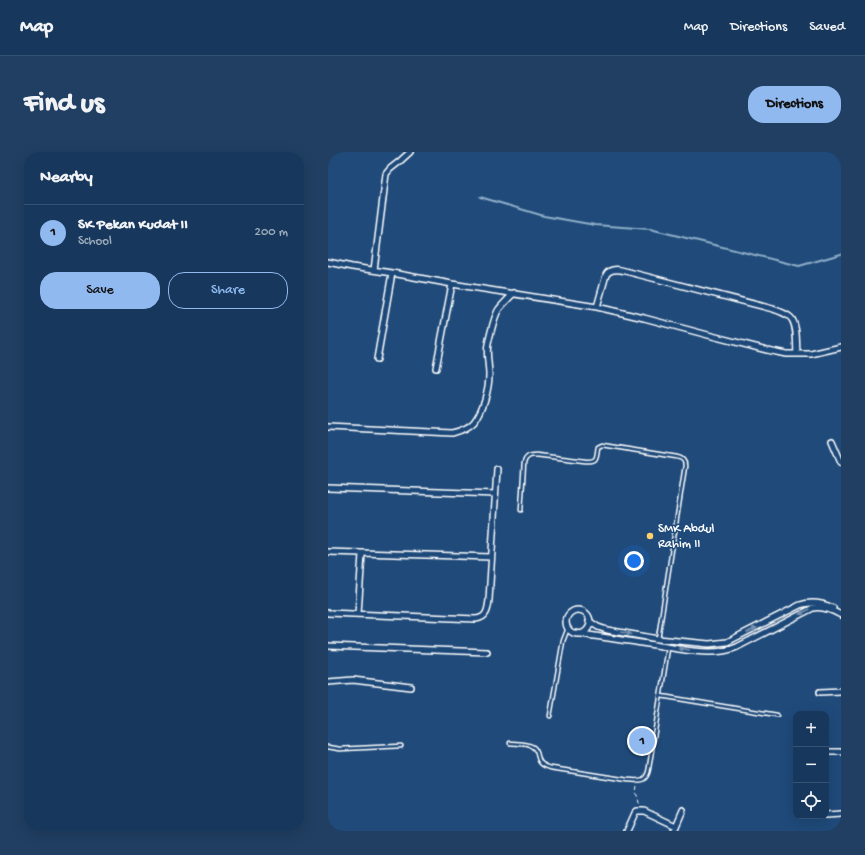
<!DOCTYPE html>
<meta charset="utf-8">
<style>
:root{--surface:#17385c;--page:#203f62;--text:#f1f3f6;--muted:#9eacbb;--line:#365272;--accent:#90b9f0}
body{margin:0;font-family:"Gochi Hand",sans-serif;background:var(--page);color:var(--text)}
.controls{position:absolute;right:12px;bottom:12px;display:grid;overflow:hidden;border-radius:8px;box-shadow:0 4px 16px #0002}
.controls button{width:36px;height:36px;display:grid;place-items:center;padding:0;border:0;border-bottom:1px solid var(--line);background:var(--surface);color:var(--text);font:20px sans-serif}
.you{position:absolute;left:306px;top:409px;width:14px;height:14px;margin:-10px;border:3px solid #fff;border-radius:50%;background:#1a73e8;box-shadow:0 0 0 6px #1a73e833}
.badge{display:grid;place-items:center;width:26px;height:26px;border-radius:50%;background:var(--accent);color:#111;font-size:13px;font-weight:700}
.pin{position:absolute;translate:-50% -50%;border:2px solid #fff;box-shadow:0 1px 4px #0006}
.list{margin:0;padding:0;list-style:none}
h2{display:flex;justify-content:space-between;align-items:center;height:52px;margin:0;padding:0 16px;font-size:17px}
h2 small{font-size:13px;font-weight:400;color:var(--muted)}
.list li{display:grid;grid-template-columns:26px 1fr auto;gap:12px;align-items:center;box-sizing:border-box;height:56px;padding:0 16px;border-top:1px solid var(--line)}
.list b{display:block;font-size:15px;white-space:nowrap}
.list p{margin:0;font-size:13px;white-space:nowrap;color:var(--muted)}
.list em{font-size:13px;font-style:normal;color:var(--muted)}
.actions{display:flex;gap:8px;padding:12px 16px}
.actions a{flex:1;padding:9px 0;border:1px solid var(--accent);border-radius:16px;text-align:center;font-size:14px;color:var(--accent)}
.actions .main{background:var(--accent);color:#111}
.icon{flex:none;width:22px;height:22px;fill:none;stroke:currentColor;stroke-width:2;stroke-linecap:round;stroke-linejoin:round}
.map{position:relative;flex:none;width:513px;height:679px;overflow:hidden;border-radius:16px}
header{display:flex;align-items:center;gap:24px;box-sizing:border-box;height:56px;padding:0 20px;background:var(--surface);border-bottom:1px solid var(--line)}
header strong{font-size:19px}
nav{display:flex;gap:22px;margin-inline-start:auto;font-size:14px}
.intro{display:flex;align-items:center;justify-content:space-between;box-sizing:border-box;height:96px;padding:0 24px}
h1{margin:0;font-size:28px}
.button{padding:10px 18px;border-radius:16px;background:var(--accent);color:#111;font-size:14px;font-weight:700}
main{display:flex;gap:24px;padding:0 24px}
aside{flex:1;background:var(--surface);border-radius:16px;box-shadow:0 4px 16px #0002}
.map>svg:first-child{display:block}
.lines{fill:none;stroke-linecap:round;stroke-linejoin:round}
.stream{stroke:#90afc8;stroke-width:2}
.service-casing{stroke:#fff;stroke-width:5.5}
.minor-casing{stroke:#fff;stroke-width:8}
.path{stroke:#fff;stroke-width:1;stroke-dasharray:4 3;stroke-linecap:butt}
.service{stroke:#1f4a7a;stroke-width:2.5}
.minor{stroke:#1f4a7a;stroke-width:5}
.oneway{fill:#7992af}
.poi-dot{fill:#ffd166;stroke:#1f4a7a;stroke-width:1.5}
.labels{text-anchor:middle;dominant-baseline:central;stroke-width:3;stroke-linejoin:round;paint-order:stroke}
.poi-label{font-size:13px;fill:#fff;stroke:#1f4a7a;text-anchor:start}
</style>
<header>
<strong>Map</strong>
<nav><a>Map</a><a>Directions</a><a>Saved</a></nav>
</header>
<div class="intro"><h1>Find us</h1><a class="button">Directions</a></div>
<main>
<aside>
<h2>Nearby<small></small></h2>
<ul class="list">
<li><span class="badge">1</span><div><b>SK Pekan Kudat II</b><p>School</p></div><em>200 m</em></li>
</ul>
<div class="actions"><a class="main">Save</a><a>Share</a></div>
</aside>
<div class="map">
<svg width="513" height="679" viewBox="0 0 513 679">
<rect width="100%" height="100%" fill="#1f4a7a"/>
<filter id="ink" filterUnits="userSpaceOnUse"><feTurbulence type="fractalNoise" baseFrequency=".025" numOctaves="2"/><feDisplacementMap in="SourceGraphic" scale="8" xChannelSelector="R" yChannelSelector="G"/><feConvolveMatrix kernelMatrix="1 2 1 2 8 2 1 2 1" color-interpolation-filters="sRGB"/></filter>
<g filter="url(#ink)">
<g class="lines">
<path class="stream" d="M 152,45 L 216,64 L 267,73 L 322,77 L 471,114 L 513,102"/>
<defs>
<path id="service" d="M 193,358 L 196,311 C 198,304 202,303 208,303 L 257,309 C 270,310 268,306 270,295 L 274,293 L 349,305 C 354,306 357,308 357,314 L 330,487
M 333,544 L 449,563
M 222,564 L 235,489 L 240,476
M 182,591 C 189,592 199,591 205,595 C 214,602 204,611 223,616 L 300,628 C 312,629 319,630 321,616 L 340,496
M 0,595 L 12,597 L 73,594"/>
<path id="minor" d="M 0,110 L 24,115 L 64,121 L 124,132 L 269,155 L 316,166 L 380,183 L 439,198 L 458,202 L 483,202 L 513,195
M 46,118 L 58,22 L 62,17 L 71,10 L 82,0
M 269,155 L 278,123 C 282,116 290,117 297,119 L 445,157 C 451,159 457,161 462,165 C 470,172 468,192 469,202
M 49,207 L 64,121
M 108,216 L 124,132
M 0,275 L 124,281 C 132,279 141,276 146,270 C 155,259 161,237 161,223 C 161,213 158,202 160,192 C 162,184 166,164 171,157 C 175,152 181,146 186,141
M 504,289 L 513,310
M 0,336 L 167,342
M 0,400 L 163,405
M238 470a12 12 0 1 1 24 0a12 12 0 1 1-24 0Z
M 0,461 L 148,467 C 159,466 160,457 161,448 L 169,317
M 30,462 L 34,402
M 261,469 L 270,475 L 279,478 L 330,487 L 381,492 L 399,490 L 472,453 C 484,449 494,451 505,456
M 247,481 C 271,485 296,488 320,492 C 348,496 384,506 409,495 L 485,456 C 495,454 504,458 513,463
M 0,494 L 159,500
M 0,530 L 25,528 L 83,535
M 492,540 L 513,539
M 498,600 L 513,600
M 498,663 L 513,662
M 299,679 L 307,661 L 309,659 L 316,659 L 348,674
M 346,679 L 355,658"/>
</defs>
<use href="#service" class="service-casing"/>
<use href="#minor" class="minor-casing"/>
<path class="path" d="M 309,634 L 308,640 L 312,654"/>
<use href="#service" class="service"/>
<use href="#minor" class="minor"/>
</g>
<defs><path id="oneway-solid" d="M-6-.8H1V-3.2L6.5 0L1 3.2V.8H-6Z"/></defs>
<g class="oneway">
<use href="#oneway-solid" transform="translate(476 460) rotate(153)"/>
<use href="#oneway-solid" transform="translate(424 478) rotate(-27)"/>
<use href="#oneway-solid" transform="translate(298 481) rotate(10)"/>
<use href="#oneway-solid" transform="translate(356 497) rotate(-171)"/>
</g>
</g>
<circle class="poi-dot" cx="322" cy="384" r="4"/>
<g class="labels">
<g class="poi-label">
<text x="330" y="377">SMK Abdul<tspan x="330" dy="15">Rahim II</tspan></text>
</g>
</g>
</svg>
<div class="controls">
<button>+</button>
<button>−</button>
<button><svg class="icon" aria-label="locate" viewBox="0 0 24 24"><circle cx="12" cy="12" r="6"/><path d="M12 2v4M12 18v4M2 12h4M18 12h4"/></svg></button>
</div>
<div class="you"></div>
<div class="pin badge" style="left:314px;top:589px">1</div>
</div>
</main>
